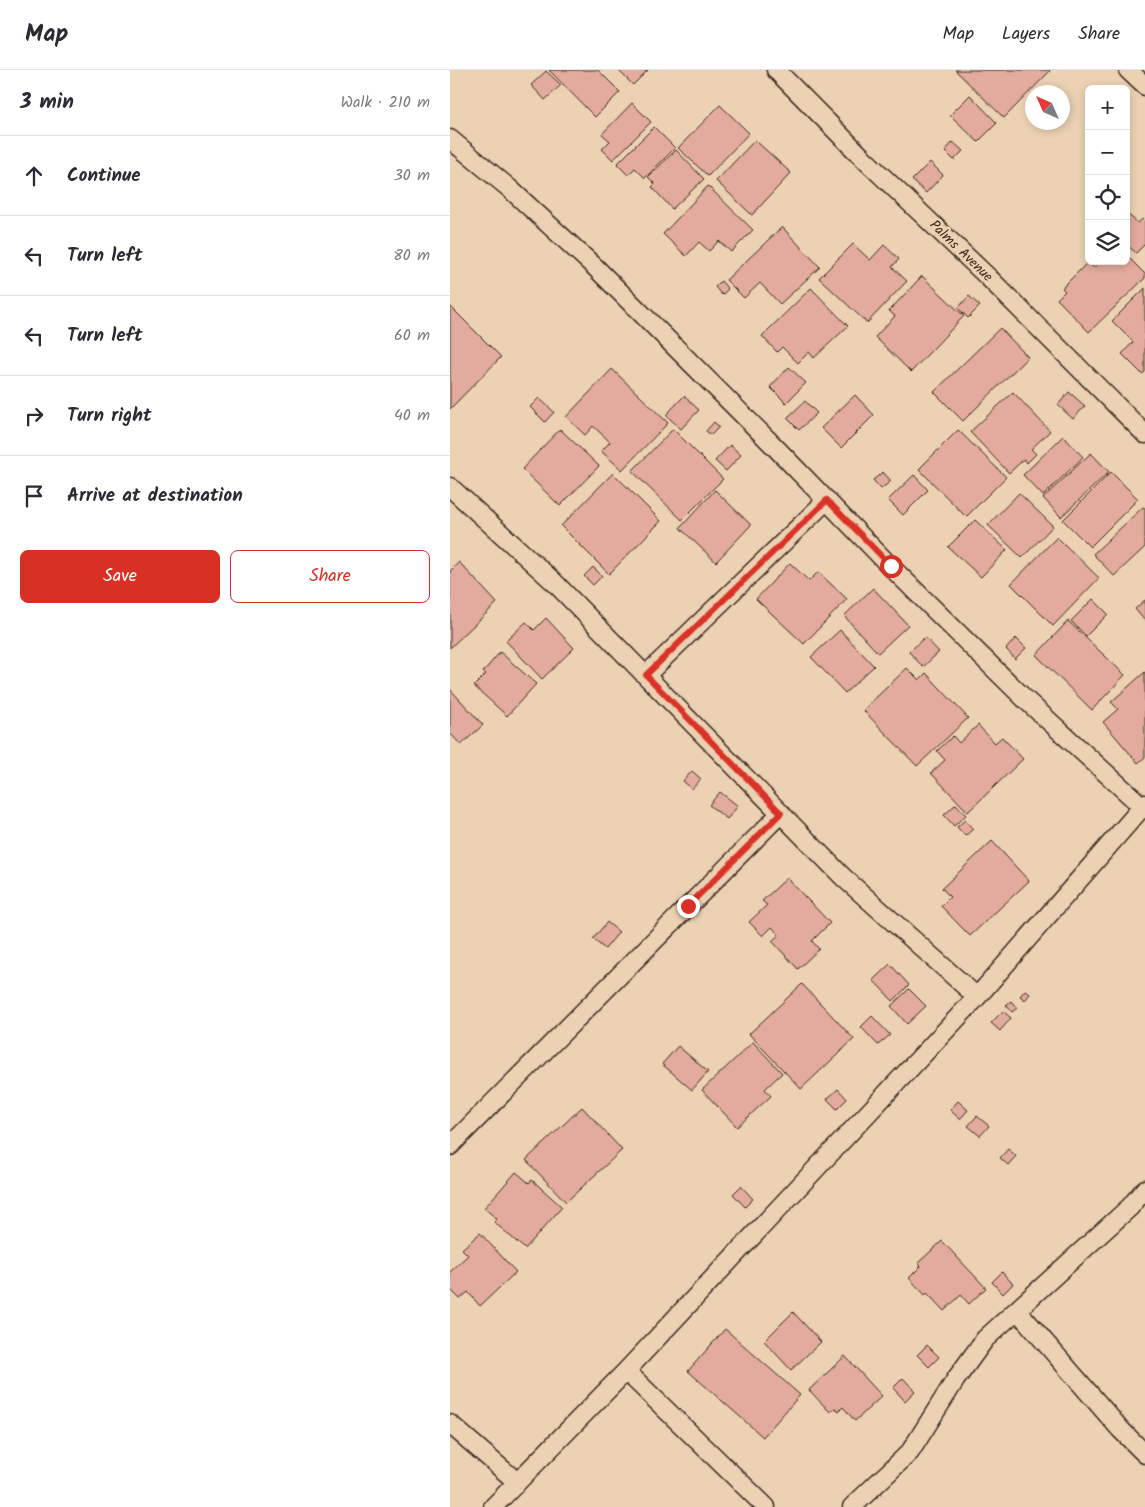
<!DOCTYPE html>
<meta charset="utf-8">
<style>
:root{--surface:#fff;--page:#f2f2f3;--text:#2b2b33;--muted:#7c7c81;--line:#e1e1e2;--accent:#d93025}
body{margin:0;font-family:Kalam,sans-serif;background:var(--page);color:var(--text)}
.controls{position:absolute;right:15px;top:15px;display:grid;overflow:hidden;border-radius:8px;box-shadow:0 2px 8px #0003}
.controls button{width:45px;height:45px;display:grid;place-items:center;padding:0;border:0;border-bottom:1px solid var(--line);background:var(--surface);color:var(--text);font:25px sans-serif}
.compass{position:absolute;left:575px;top:15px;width:45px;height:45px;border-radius:50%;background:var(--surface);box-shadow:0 2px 8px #0003;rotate:315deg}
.stop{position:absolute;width:15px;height:15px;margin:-11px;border:4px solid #d93025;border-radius:50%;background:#fff}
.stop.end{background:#d93025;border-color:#fff;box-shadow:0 1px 5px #0008}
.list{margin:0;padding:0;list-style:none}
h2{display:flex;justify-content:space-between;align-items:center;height:65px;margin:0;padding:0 20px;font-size:21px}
h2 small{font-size:16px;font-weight:400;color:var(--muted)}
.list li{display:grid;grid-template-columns:32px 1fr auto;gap:15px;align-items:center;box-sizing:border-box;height:80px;padding:0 20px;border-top:1px solid var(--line)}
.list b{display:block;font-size:19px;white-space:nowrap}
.list em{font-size:16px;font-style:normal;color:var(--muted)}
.actions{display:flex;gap:10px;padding:15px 20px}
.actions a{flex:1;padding:11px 0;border:1px solid var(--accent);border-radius:8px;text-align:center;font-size:18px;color:var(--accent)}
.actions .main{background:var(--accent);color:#fff}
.icon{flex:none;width:28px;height:28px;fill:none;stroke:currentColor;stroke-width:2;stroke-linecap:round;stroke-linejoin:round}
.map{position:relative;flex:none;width:695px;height:1437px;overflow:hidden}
header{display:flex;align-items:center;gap:30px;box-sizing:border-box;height:70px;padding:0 25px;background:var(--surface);border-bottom:1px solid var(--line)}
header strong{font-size:24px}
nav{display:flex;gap:28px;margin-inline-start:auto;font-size:18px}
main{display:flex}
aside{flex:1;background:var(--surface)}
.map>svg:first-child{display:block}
.building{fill:#e3aa9e;stroke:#3b2a1e}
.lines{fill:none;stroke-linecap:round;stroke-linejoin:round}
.minor-casing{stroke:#3b2a1e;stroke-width:21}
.minor{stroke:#ecd1b3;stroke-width:18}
.route{stroke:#d93025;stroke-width:6}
.labels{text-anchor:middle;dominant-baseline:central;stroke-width:5;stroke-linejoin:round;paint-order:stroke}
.street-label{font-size:14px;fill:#3b2a1e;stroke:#ecd1b3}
</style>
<header>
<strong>Map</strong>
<nav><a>Map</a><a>Layers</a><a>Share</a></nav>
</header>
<main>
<aside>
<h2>3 min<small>Walk · 210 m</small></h2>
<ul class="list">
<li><svg class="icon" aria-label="ahead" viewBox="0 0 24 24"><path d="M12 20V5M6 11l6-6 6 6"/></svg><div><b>Continue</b></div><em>30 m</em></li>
<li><svg class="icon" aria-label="left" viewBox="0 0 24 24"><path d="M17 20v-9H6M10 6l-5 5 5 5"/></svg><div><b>Turn left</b></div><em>80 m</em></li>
<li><svg class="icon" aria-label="left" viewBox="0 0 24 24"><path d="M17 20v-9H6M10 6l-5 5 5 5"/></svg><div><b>Turn left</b></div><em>60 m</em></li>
<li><svg class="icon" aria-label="right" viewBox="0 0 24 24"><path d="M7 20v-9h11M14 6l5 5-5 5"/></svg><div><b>Turn right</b></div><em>40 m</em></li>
<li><svg class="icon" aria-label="arrive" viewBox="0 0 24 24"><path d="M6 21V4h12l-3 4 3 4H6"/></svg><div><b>Arrive at destination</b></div></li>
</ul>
<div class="actions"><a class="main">Save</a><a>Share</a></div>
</aside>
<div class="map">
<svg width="695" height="1437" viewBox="0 0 695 1437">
<rect width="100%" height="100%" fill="#ecd1b3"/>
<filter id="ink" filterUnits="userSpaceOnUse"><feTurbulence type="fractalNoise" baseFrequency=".02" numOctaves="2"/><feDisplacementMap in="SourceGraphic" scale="10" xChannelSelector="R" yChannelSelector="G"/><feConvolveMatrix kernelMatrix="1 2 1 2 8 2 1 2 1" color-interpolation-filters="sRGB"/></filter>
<g filter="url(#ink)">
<path class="building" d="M 99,0 L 148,0 L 170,22 L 145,47 Z
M 168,0 L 198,0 L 183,15 Z
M 505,0 L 599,0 L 600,1 L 554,48 Z
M 96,1 L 111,15 L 95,30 L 81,15 Z
M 520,25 L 547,53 L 528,72 L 500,45 Z
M 182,33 L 201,52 L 163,90 L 152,79 L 160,71 L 152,64 Z
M 270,35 L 299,63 L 258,106 L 228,78 Z
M 204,57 L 225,78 L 195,108 L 185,98 L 178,105 L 167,94 Z
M 305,70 L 341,103 L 302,145 L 266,111 Z
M 503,72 L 513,81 L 504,90 L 495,81 Z
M 226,80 L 254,109 L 222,139 L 202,117 L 205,114 L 198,107 Z
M 480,92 L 493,105 L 476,123 L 462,110 Z
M 258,116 L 303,160 L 281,182 L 269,171 L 259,181 L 249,172 L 236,186 L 213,164 Z
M 676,143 L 688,153 L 692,149 L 695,152 L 695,174 L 686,183 L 676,174 Z
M 332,157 L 370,197 L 330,234 L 310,213 L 294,228 L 276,210 Z
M 403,174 L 420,190 L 434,175 L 449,189 L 442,197 L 457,211 L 417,253 L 369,208 Z
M 676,185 L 695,204 L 695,208 L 639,262 L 607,229 L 615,221 L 612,218 L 638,192 L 644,198 L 650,191 L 676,191 Z
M 472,206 L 514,246 L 461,302 L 425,267 L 445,246 L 439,241 Z
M 271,211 L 278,219 L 272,225 L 265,217 Z
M 361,218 L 398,256 L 364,288 L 359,282 L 348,293 L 332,277 L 327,282 L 312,266 Z
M 695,218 L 695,302 L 692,304 L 672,284 L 683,272 L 662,251 Z
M 519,226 L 530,236 L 518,248 L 508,238 Z
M 0,236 L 51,287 L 0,339 Z
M 550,258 L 578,287 L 513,351 L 484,322 Z
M 339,297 L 356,313 L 336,333 L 320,317 Z
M 162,299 L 218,353 L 172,400 L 151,381 L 160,372 L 143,356 L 135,365 L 116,347 Z
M 563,322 L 600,361 L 581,379 L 586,384 L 577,393 L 574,389 L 559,403 L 520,362 Z
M 619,322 L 635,336 L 623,349 L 608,335 Z
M 405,325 L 424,345 L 391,378 L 371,358 Z
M 234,326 L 249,340 L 231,359 L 216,345 Z
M 89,328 L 104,342 L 95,352 L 80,337 Z
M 355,331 L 367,343 L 349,360 L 337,348 Z
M 264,352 L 269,357 L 261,365 L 256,361 Z
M 110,359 L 149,396 L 110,436 L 72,399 Z
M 223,359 L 273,409 L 232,450 L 182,401 Z
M 508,360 L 556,407 L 516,447 L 469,399 Z
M 613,366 L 633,387 L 593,426 L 573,405 Z
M 280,375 L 291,385 L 276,401 L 265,391 Z
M 641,383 L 659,402 L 611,447 L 593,428 Z
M 433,402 L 441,411 L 431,419 L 423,410 Z
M 661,402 L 688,429 L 640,477 L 613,450 Z
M 163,403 L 211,451 L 159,504 L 111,456 Z
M 464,405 L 478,420 L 453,445 L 438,430 Z
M 265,420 L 301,455 L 266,492 L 230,458 Z
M 569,423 L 603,456 L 572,488 L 538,455 Z
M 693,437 L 695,438 L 695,477 L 664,506 L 643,484 Z
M 525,450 L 557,480 L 531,507 L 498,477 Z
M 607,467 L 649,508 L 603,556 L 561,514 Z
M 9,492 L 47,533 L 0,578 L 0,501 Z
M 340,493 L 359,511 L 368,502 L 397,529 L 354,574 L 306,529 Z
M 143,497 L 152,506 L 143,515 L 134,506 Z
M 423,518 L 458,555 L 428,583 L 394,546 Z
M 643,529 L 658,544 L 636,566 L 621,551 Z
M 695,530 L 695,551 L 685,539 Z
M 96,548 L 124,578 L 92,609 L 56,571 L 76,552 L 84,560 Z
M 618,551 L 675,605 L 642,640 L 586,585 Z
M 390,560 L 424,596 L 395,623 L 361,587 Z
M 475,567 L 489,582 L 473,597 L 459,582 Z
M 566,568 L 576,578 L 565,589 L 556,579 Z
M 50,582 L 86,614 L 57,646 L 24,616 L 36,604 L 33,602 Z
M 457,598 L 469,610 L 476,603 L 518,648 L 467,696 L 413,640 Z
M 695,602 L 695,687 L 688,693 L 653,652 L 668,639 L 661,632 Z
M 0,619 L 33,655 L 11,675 L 0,663 Z
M 528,655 L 545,673 L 552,667 L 573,689 L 518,742 L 481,703 L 495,690 L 487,681 L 503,666 L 509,673 Z
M 242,701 L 251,709 L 242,719 L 233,711 Z
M 270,722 L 288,736 L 277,749 L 259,735 Z
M 506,734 L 516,745 L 504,756 L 494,745 Z
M 515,750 L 523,759 L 515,766 L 507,757 Z
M 542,771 L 579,811 L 520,866 L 491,836 L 500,827 L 492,818 Z
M 337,808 L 380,853 L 362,871 L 369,879 L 348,899 L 322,871 L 329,865 L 322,857 L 313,866 L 299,852 L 317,835 L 312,831 Z
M 157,852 L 169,862 L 155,879 L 143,869 Z
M 440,894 L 459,915 L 443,931 L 423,910 Z
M 352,914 L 404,969 L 351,1019 L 299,964 Z
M 459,919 L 476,936 L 457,954 L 441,936 Z
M 575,920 L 580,924 L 575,930 L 570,926 Z
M 561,931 L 567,938 L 562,942 L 556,935 Z
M 553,941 L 561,948 L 550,961 L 541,953 Z
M 422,946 L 440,965 L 428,975 L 411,957 Z
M 303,972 L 332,1003 L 315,1019 L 321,1026 L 287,1057 L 252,1020 Z
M 228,976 L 258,1002 L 242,1020 L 212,994 Z
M 388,1019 L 397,1029 L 387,1039 L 377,1029 Z
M 508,1031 L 518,1040 L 510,1049 L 500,1040 Z
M 132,1037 L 172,1080 L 116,1132 L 76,1090 Z
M 527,1046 L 539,1056 L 530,1066 L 518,1056 Z
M 558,1079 L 566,1086 L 558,1095 L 550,1088 Z
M 66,1102 L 79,1113 L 82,1110 L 112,1137 L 75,1179 L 44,1152 L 47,1149 L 34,1138 Z
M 291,1116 L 303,1129 L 295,1137 L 283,1124 Z
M 30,1163 L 66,1202 L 30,1236 L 18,1222 L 10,1229 L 0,1219 L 0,1202 L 18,1185 L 12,1179 Z
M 492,1171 L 536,1218 L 519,1234 L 511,1225 L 494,1241 L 477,1223 L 475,1225 L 459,1208 L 471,1196 L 468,1193 Z
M 552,1202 L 563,1214 L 553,1224 L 542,1212 Z
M 343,1242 L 371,1272 L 341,1300 L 314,1271 Z
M 275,1259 L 350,1325 L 313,1367 L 238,1301 Z
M 477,1275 L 489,1287 L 479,1297 L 467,1285 Z
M 395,1286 L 432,1326 L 405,1351 L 393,1337 L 389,1341 L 385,1338 L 380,1342 L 359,1320 Z
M 453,1308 L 465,1321 L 455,1331 L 443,1318 Z"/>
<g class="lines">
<defs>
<path id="minor" d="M 326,0 L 413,88 L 539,208 L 695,364
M 678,0 L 695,16
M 0,69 L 59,118 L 146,198 L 324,376 L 441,497 L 576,630 L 695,739
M 0,417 L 104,512 L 393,807 L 527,927
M 196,605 L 377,430
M 0,1076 L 331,743
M 567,1240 L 671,1360 L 695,1384
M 176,1301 L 316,1437
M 0,1354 L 67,1412
M 43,1437 L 176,1301 L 527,927 L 695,734
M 402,1437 L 460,1382 L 506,1309 L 535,1269 L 680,1137 L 695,1119"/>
</defs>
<use href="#minor" class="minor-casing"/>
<use href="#minor" class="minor"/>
</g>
</g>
<g class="lines" filter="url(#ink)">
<path class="route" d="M 238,836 L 331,743 L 196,605 L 377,430 L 441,496"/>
</g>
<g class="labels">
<g class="street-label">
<text transform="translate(511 181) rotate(44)">Palms Avenue</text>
</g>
</g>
</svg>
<div class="controls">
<button>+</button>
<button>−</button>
<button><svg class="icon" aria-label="locate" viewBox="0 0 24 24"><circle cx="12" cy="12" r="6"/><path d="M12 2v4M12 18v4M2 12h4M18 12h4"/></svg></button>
<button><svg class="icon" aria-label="layers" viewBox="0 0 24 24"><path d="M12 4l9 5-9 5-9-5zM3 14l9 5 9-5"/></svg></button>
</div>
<svg class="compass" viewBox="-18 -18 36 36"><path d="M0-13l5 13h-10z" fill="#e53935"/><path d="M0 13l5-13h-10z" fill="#7c7c81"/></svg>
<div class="stop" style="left:441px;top:496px"></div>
<div class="stop end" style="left:238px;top:836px"></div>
</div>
</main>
